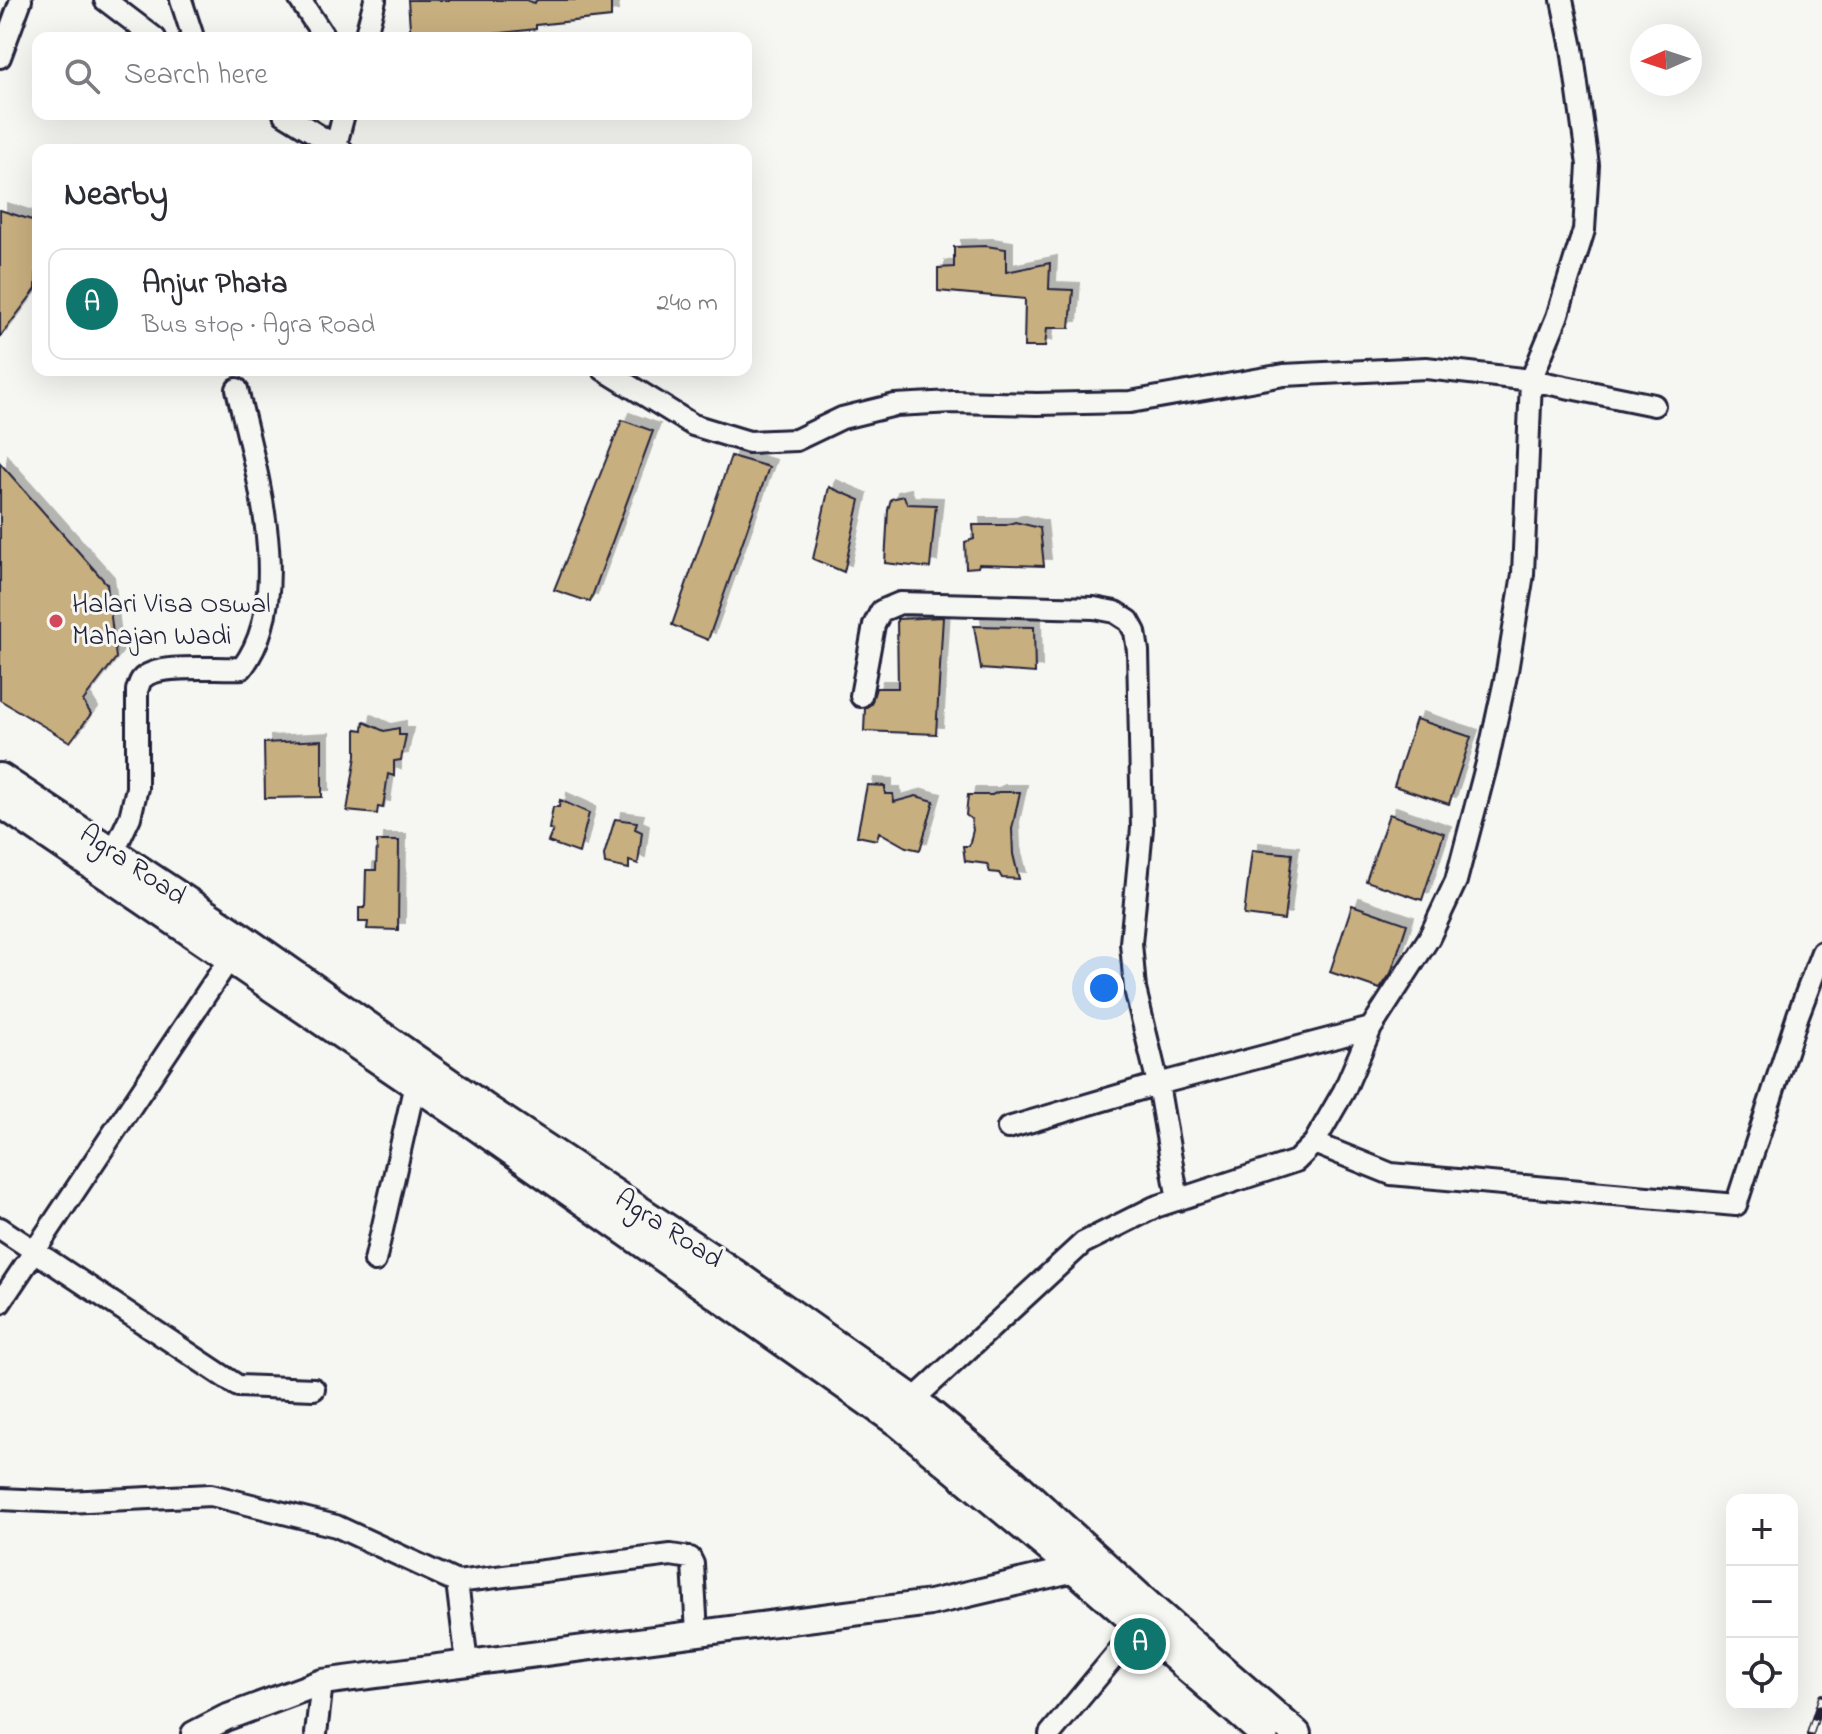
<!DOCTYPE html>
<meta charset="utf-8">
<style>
:root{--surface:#fff;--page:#f7f7f7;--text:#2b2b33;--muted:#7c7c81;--line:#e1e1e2;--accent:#0f766e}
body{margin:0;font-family:"Indie Flower",sans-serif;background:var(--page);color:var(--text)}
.controls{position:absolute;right:24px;bottom:24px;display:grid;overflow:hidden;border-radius:16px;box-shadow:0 8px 32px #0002}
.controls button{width:72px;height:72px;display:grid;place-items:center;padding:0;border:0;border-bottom:2px solid var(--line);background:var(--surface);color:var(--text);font:40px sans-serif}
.compass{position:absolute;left:1630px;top:24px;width:72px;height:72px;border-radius:50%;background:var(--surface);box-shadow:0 8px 32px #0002;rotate:267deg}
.you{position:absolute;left:1104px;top:988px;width:28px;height:28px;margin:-20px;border:6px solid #fff;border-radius:50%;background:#1a73e8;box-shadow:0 0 0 12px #1a73e833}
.badge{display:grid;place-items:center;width:52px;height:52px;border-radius:50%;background:var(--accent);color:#fff;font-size:26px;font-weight:700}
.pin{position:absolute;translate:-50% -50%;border:4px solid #fff;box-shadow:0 2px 8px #0006}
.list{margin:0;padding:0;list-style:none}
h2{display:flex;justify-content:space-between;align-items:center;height:104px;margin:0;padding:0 32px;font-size:34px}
h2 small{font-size:26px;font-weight:400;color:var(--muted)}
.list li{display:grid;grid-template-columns:52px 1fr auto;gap:24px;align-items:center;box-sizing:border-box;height:112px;margin:0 16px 16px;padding:0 16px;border:2px solid var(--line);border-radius:16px}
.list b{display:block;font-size:30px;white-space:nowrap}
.list p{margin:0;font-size:26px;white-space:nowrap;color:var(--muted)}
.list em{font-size:26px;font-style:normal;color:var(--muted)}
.icon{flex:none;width:44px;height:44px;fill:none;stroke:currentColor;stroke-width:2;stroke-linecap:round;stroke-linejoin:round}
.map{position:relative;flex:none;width:1822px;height:1734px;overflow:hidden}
.search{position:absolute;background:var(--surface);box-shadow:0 8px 32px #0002;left:32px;top:32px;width:720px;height:88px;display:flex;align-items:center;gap:20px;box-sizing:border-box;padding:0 28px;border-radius:16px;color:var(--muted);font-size:30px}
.panel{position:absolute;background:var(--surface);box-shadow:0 8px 32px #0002;left:32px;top:144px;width:720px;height:232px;border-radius:16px}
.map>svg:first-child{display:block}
.building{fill:#c8af7f;stroke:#22223b;stroke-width:2;filter:url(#shadow)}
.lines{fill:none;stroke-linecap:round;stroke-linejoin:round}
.minor-casing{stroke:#22223b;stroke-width:26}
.major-casing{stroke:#22223b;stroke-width:30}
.highway-casing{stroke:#22223b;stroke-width:34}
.minor{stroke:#f6f6f2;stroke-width:20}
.major{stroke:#f6f6f2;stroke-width:24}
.highway{stroke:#f6f6f2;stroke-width:28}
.rail-casing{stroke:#22223b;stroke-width:8}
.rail{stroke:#f6f6f2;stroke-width:5;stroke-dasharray:15;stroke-linecap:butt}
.poi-dot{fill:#d1495b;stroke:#f6f6f2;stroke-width:3}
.labels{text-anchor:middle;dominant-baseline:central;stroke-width:6;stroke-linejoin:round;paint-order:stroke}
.poi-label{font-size:28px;fill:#22223b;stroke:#f6f6f2;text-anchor:start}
.street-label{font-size:28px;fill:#22223b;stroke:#f6f6f2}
</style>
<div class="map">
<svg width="1822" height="1734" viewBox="0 0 1822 1734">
<defs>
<filter id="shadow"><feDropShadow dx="7" dy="-7" stdDeviation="0" flood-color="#0004"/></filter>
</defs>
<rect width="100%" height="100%" fill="#f6f6f2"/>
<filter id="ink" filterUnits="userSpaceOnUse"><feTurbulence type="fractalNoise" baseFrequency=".0125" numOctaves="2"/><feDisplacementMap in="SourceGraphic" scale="16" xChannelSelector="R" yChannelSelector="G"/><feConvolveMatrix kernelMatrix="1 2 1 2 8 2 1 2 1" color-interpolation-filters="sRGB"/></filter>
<g filter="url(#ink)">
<path class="building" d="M 408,0 L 526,0 L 534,3 L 537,0 L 611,0 L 611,17 L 536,25 L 536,29 L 466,37 L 465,33 L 439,38 L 415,38 L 410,28 Z
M 0,210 L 38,222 L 36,289 L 0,337 Z
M 986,246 L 1006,249 L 1006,272 L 1050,263 L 1049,289 L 1073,290 L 1070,328 L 1047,328 L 1045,347 L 1024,347 L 1025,299 L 938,291 L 938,268 L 954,267 L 954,247 Z
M 622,420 L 653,431 L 590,602 L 554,590 Z
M 731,456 L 769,467 L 708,640 L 672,625 Z
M 0,463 L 107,584 L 116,658 L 83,701 L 91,714 L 70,742 L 0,700 Z
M 829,487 L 860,500 L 844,572 L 813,559 Z
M 904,496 L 907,504 L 936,505 L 930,568 L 885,563 L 888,510 L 891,499 Z
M 1015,522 L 1040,528 L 1044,566 L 979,564 L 978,567 L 966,568 L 965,542 L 974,539 L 973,525 L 1006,525 Z
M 943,617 L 936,734 L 864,731 L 865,708 L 871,704 L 876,688 L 898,688 L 897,619 Z
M 974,626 L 1034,627 L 1035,673 L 981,669 Z
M 1416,719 L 1471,737 L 1449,804 L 1394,786 Z
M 364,722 L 384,731 L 399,728 L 399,735 L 406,735 L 401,760 L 394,761 L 394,776 L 388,774 L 383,808 L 378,807 L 377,814 L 347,811 L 356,756 L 356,729 L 363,730 Z
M 322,740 L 322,797 L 265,798 L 264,743 Z
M 867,785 L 885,786 L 885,794 L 893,794 L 894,802 L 916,796 L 934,801 L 920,850 L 906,847 L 879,832 L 877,840 L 857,836 Z
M 998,792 L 1020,792 L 1012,829 L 1013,854 L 1019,879 L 1002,878 L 999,873 L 990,872 L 987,864 L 965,861 L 963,846 L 969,846 L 973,830 L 971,819 L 966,815 L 968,795 L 992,795 Z
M 560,800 L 589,813 L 579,853 L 548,842 L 553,830 L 549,829 L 553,807 L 559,807 Z
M 1389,814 L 1444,833 L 1422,900 L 1366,881 Z
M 615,819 L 637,822 L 635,829 L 642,832 L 638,864 L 629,861 L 629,869 L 605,864 L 604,855 Z
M 377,841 L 399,841 L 398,930 L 367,929 L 368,922 L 359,922 L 359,908 L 365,908 L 366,870 L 376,870 Z
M 1252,850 L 1292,854 L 1284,920 L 1244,915 Z
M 1352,905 L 1407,924 L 1391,973 L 1380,989 L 1330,972 Z"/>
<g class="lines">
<defs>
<path id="minor" d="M 105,0 L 155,38
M 181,0 L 192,34 L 190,38
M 300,0 L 325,38
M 365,38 L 375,0
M 0,57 L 21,0
M 284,114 L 342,150
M 336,145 L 344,114
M 604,370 L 693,425 L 749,442 L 796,440 L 842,418 L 895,405 L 953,402 L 1037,404 L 1130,402 L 1284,375 L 1426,368 L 1531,380 L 1654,405
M 861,696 L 874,625 L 881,611 L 900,603 L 1094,608 L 1115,612 L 1129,621 L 1135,632 L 1138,651 L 1142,828 L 1131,943 L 1135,989 L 1158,1084 L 1178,1200
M 113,853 L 130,817 L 137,788 L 137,690 C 139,687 139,682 142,679 C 157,662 220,670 242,668 C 296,597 255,468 237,389
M 1008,1128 L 1158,1084 L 1371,1028
M 1314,1143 L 1391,1174 L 1736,1205 L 1798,1015 L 1822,952
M 0,1228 L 238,1386 L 314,1389
M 375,1261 L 415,1084
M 0,1303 L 230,958
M 907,1409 L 913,1400 L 1083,1243 L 1155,1207 L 1296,1161 L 1314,1143 L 1344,1091 L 1371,1028 L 1429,938 L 1456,881 L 1487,763 L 1507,671 L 1523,574 L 1531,380 L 1557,317 L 1584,230 L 1588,165 L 1572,48 L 1562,0
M 0,1499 L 67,1502 L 211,1495 L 336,1526 L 457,1582 L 467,1663
M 457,1582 L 671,1555 L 690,1558 L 693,1564 L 697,1633
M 316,1734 L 322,1682
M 1050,1734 L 1148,1616"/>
<path id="major" d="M 194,1734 L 225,1718 L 322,1682 L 930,1603 L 1075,1569 L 1088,1563"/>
<path id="highway" d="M 0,778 L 243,939 L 486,1109 L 729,1270 L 913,1400 L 1014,1483 L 1152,1609 L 1296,1734
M 0,802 L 471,1122 L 898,1422 L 1075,1569 L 1264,1734"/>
</defs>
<use href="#minor" class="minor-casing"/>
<use href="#major" class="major-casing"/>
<use href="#highway" class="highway-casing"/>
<use href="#minor" class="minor"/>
<use href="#major" class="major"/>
<use href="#highway" class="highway"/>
<defs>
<path id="rail" d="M 1810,1734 L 1822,1697"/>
</defs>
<use href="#rail" class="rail-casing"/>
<use href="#rail" class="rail"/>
</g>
</g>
<circle class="poi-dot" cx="56" cy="621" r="8"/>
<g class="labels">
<g class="poi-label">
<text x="72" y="605">Halari Visa Oswal<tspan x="72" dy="32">Mahajan Wadi</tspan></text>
</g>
<g class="street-label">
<text transform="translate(132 866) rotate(34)">Agra Road</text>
<text transform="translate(668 1230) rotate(33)">Agra Road</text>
</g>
</g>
</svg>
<div class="controls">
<button>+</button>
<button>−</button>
<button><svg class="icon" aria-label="locate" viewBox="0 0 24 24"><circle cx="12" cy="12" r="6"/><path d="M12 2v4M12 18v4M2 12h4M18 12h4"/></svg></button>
</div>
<svg class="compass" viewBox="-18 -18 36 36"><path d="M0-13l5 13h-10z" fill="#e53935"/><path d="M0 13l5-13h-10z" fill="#7c7c81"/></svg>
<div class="you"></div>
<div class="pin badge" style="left:1140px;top:1644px">A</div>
<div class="search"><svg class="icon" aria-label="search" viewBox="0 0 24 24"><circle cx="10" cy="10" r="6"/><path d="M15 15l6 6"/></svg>Search here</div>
<section class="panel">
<h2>Nearby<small></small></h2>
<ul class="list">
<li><span class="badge">A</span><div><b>Anjur Phata</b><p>Bus stop · Agra Road</p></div><em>240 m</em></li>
</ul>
</section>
</div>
